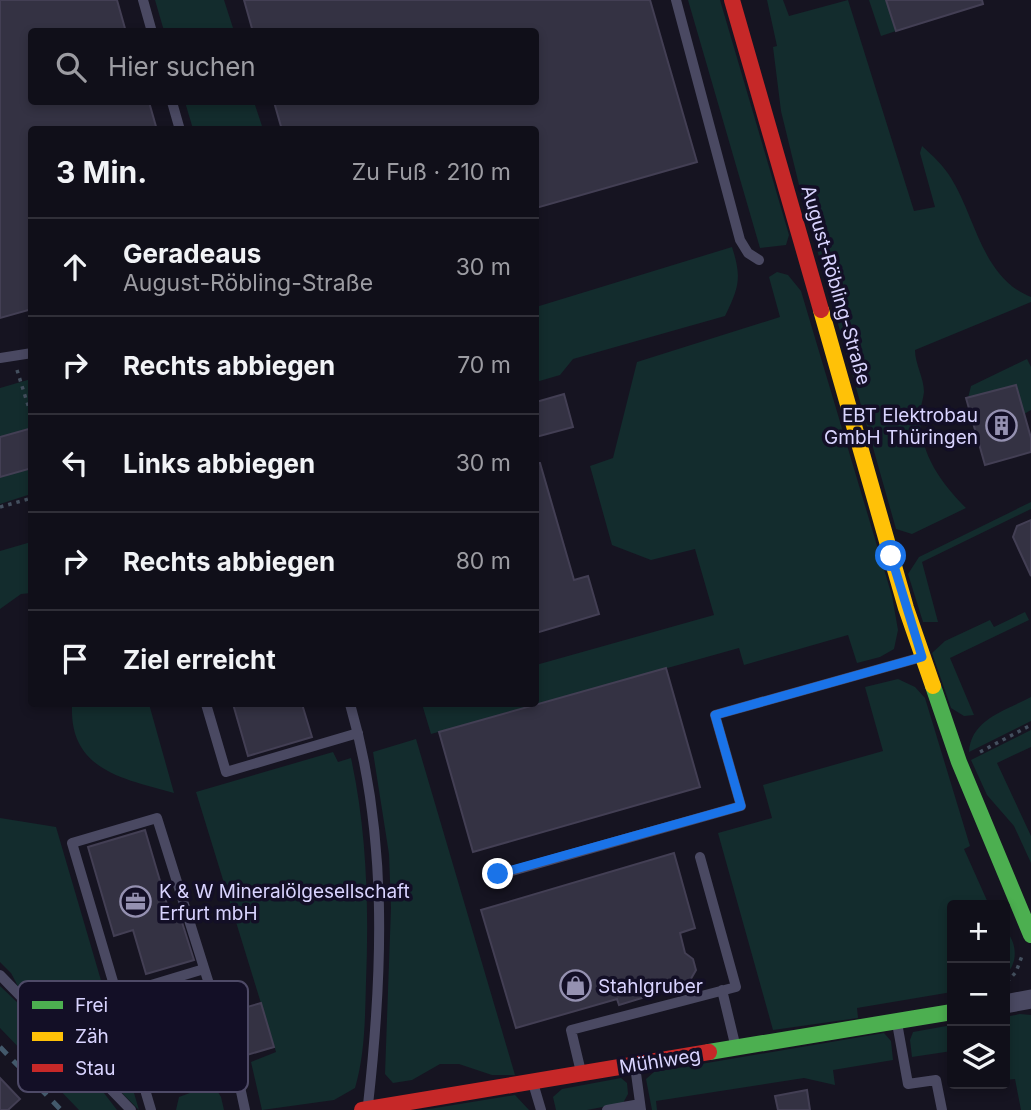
<!DOCTYPE html>
<html lang="de">
<meta charset="utf-8">
<style>
:root{--surface:#100f19;--page:#1e1d26;--text:#f1f3f6;--muted:#9c9ca2;--line:#302f38}
body{margin:0;font-family:Inter,sans-serif;background:var(--page);color:var(--text)}
.controls{position:absolute;right:21px;bottom:21px;display:grid;overflow:hidden;border-radius:7px;box-shadow:0 4px 10px #0003}
.controls button{width:63px;height:63px;display:grid;place-items:center;padding:0;border:0;border-bottom:2px solid var(--line);background:var(--surface);color:var(--text);font:35px sans-serif}
.stop{position:absolute;width:21px;height:21px;margin:-16px;border:5px solid #1a73e8;border-radius:50%;background:#fff}
.stop.end{background:#1a73e8;border-color:#fff;box-shadow:0 2px 7px #0008}
.list{margin:0;padding:0;list-style:none}
h2{display:flex;justify-content:space-between;align-items:center;height:91px;margin:0;padding:0 28px;font-size:30px}
h2 small{font-size:23px;font-weight:400;color:var(--muted)}
.list li{display:grid;grid-template-columns:46px 1fr auto;gap:21px;align-items:center;box-sizing:border-box;height:98px;padding:0 28px;border-top:2px solid var(--line)}
.list b{display:block;font-size:26px;white-space:nowrap}
.list p{margin:0;font-size:23px;white-space:nowrap;color:var(--muted)}
.list em{font-size:23px;font-style:normal;color:var(--muted)}
.icon{flex:none;width:38px;height:38px;fill:none;stroke:currentColor;stroke-width:2;stroke-linecap:round;stroke-linejoin:round}
.map{position:relative;flex:none;width:1031px;height:1110px;overflow:hidden}
.search{position:absolute;background:var(--surface);box-shadow:0 4px 10px #0003;left:28px;top:28px;width:511px;height:77px;display:flex;align-items:center;gap:18px;box-sizing:border-box;padding:0 24px;border-radius:7px;color:var(--muted);font-size:26px}
.panel{position:absolute;background:var(--surface);box-shadow:0 4px 10px #0003;left:28px;top:126px;width:511px;height:581px;border-radius:7px}
.map>svg:first-child{display:block}
.green{fill:#132c2d}
.building{fill:#343243;stroke:#433f54;stroke-width:2}
.lines{fill:none;stroke-linecap:round;stroke-linejoin:round}
.path{stroke:#44505f;stroke-width:3.5;stroke-dasharray:3.5 5;stroke-linecap:butt}
.lane{stroke:#4a4962;stroke-width:10}
.street{stroke:#4a4962;stroke-width:19}
.fast{stroke:#4caf50;stroke-width:16}
.slow{stroke:#ffc107;stroke-width:16}
.jam{stroke:#c62828;stroke-width:16}
.rail{stroke:#43596b;stroke-width:5;stroke-dasharray:10 9;stroke-linecap:butt}
.route{stroke:#1a73e8;stroke-width:9}
.labels{text-anchor:middle;dominant-baseline:central;stroke-width:7;stroke-linejoin:round;paint-order:stroke}
.street-label{font-size:19px;fill:#d9d4ff;stroke:#130f26}
.poi-label{font-size:19px;fill:#d9d4ff;stroke:#130f26;text-anchor:start}
.key{fill:#130f26;stroke:#4e4a67;stroke-width:2}
.key-label{font-size:19px;fill:#d9d4ff}
</style>
<div class="map">
<svg width="1031" height="1110" viewBox="0 0 1031 1110">
<rect width="100%" height="100%" fill="#161421"/>
<path class="green" d="M 155,0 L 224,0 L 234,31 L 164,31 Z
M 688,0 L 720,0 L 789,235 L 786,245 L 760,248 Z
M 767,0 L 783,0 L 789,16 L 848,0 L 914,211 L 935,207 L 920,153 L 922,146 C 933,156 943,165 951,178 C 976,218 982,278 1031,297 L 1031,302 L 915,350 C 915,364 924,378 924,392 C 923,401 919,410 920,419 C 921,455 941,483 966,508 L 912,534 L 896,529 L 801,193 L 781,111 L 773,47 L 777,46 Z
M 869,0 L 886,0 L 896,31 L 881,36 Z
M 185,102 L 254,102 L 263,129 L 193,129 Z
M 732,247 C 742,278 739,287 725,316 L 573,359 L 560,375 L 536,382 L 536,307 Z
M 777,272 L 788,275 L 801,291 L 892,596 L 898,630 L 894,649 L 880,657 L 857,663 L 848,635 L 744,665 L 739,648 L 431,734 L 422,704 L 536,704 L 536,665 L 714,615 L 695,549 L 651,560 L 612,545 L 590,466 L 613,458 L 637,362 L 780,317 L 769,277 Z
M 1027,359 L 1031,367 L 1031,410 L 1024,414 L 1016,385 L 968,398 L 971,386 Z
M 31,379 L 31,428 L 0,437 L 0,388 Z
M 31,468 L 31,494 L 0,504 L 0,477 Z
M 1031,502 L 1031,509 L 922,562 L 938,622 L 923,622 L 908,574 L 919,557 Z
M 31,542 L 31,593 L 21,594 L 0,609 L 0,551 Z
M 1025,612 L 1029,620 L 950,658 L 974,715 L 964,716 L 951,708 L 932,653 L 945,641 L 990,620 L 994,627 Z
M 898,679 L 915,687 L 925,698 L 970,846 L 964,849 L 989,905 L 952,905 L 952,992 L 857,1008 L 858,1018 L 773,1030 L 718,833 L 772,818 L 763,785 L 883,751 L 865,687 Z
M 1031,697 L 1031,721 L 969,752 C 971,719 1005,711 1031,697 Z
M 89,704 L 149,704 L 174,793 C 125,779 70,771 72,707 Z
M 1031,730 L 1031,747 L 997,763 L 1031,836 L 1031,863 L 1014,826 L 987,795 L 971,760 Z
M 416,739 L 515,1075 L 492,1075 L 459,1064 L 440,1064 L 412,1080 L 393,1083 L 385,1074 L 391,908 L 389,854 L 373,752 Z
M 333,752 L 338,762 L 351,758 C 367,832 369,907 366,982 C 365,1018 365,1054 355,1088 L 334,1100 L 262,1110 L 251,1062 L 276,1052 L 196,792 Z
M 0,818 L 56,827 L 139,1110 L 21,992 L 11,973 L 0,962 Z
M 1005,929 C 1017,943 1019,962 1005,976 Z
M 0,986 L 81,1063 L 117,1110 L 79,1110 L 0,1028 Z
M 1020,1014 L 1031,1015 L 1031,1110 L 1021,1110 L 1015,1079 L 1005,1080 L 1005,1017 Z
M 952,1025 L 952,1051 L 912,1057 L 910,1040 L 913,1032 Z
M 884,1033 L 891,1041 L 893,1060 L 833,1070 L 835,1085 L 804,1078 L 791,1080 L 656,1101 L 657,1110 L 652,1110 L 646,1079 L 654,1072 Z
M 621,1078 L 627,1083 L 628,1094 L 623,1103 L 587,1110 L 556,1110 L 553,1097 L 562,1089 Z
M 206,1087 L 216,1089 L 221,1097 L 224,1110 L 176,1110 L 179,1097 Z
M 515,1095 L 529,1110 L 423,1110 Z"/>
<path class="building" d="M 0,0 L 117,0 L 126,32 L 32,32 L 32,102 L 149,102 L 157,130 L 32,130 L 32,309 L 0,318 Z
M 244,0 L 650,0 L 697,162 L 536,208 L 536,130 L 282,130 L 274,102 L 536,102 L 536,32 L 253,32 Z
M 886,0 L 982,0 L 983,4 L 896,31 Z
M 1016,385 L 1031,438 L 1031,452 L 985,465 L 966,398 Z
M 564,394 L 573,427 L 536,437 L 536,402 Z
M 32,428 L 32,468 L 0,477 L 0,437 Z
M 536,463 L 540,463 L 574,580 L 588,576 L 599,614 L 536,633 Z
M 1031,520 L 1031,576 L 1013,537 L 1017,526 Z
M 666,668 L 700,787 L 473,852 L 439,732 Z
M 233,704 L 302,704 L 312,737 L 248,756 Z
M 145,830 L 171,918 L 180,916 L 194,960 L 146,974 L 133,930 L 114,936 L 88,847 Z
M 674,853 L 695,928 L 680,933 L 685,953 L 693,959 L 696,970 L 688,984 L 619,1005 L 617,999 L 516,1028 L 481,910 Z
M 261,1003 L 274,1047 L 240,1057 L 226,1013 Z
M 0,1078 L 20,1099 L 8,1110 L 0,1110 Z
M 807,1090 L 810,1110 L 778,1110 L 775,1096 Z"/>
<g class="lines">
<path class="path" d="M 17,370 L 32,418
M 0,507 L 32,498
M 980,752 L 1031,725
M 1007,982 L 1016,972 L 1022,956"/>
<path class="lane" d="M 143,0 L 152,32
M 676,0 L 740,240 L 748,253 L 759,260
M 172,102 L 180,130
M 0,358 L 32,353
M 206,704 L 226,772 L 358,733
M 350,704 C 388,835 383,971 368,1105
M 498,875 L 741,806 L 715,715 L 922,657
M 0,975 L 131,1110
M 722,990 L 735,1044
M 118,995 L 204,969
M 897,1023 L 908,1084 L 936,1080 L 942,1110
M 635,1066 L 641,1110
M 581,1072 L 571,1030 L 736,987 L 700,857
M 533,1083 L 541,1110
M 151,1110 L 72,843 L 157,818 L 237,1073 L 245,1110
M 607,1110 L 640,1104"/>
<path class="street" d="M 1005,1004 L 1031,999"/>
<path class="fast" d="M 933,686 L 959,762 L 1031,935
M 709,1052 L 952,1012"/>
<path class="slow" d="M 821,310 L 906,608 L 933,686"/>
<path class="jam" d="M 732,0 L 821,310
M 362,1110 L 709,1052"/>
<path class="rail" d="M 0,1047 L 61,1110"/>
</g>
<g class="lines">
<path class="route" d="M 498,874 L 741,806 L 715,715 L 922,657 L 891,556"/>
</g>
<defs>
<symbol id="building-ring" viewBox="-11 -11 22 22"><circle r="9.5" fill="#130f26" stroke="#9591b1" stroke-width="1.5"/><path d="M-4-6H4V6H1V3H-1V6H-4ZM-2.5-4.3h1.7v1.8h-1.7ZM.8-4.3h1.7v1.8H.8ZM-2.5-1h1.7V.8h-1.7ZM.8-1h1.7V.8H.8Z" fill="#9591b1"/></symbol>
<symbol id="office-ring" viewBox="-11 -11 22 22"><circle r="9.5" fill="#130f26" stroke="#9591b1" stroke-width="1.5"/><path d="M-6-3h4V-5.5h4V-3h4V5H-6ZM-1-4.5V-3h2v-1.5ZM-6 0V1H6V0Z" fill="#9591b1"/></symbol>
<symbol id="shop-ring" viewBox="-11 -11 22 22"><circle r="9.5" fill="#130f26" stroke="#9591b1" stroke-width="1.5"/><path d="M-5-2.5h2.3a2.7 3.5 0 0 1 5.4 0H5L5.5 6h-11ZM-1.5-2.5h3a1.5 2.3 0 0 0-3 0Z" fill="#9591b1"/></symbol>
</defs>
<g fill-rule="evenodd">
<use href="#building-ring" x="984" y="408" width="35" height="35"/>
<use href="#office-ring" x="118" y="884" width="35" height="35"/>
<use href="#shop-ring" x="558" y="968" width="35" height="35"/>
</g>
<g class="labels">
<g class="street-label">
<text transform="translate(836 285) rotate(74)">August-Röbling-Straße</text>
<text transform="translate(660 1061) rotate(-9)">Mühlweg</text>
</g>
<g class="poi-label">
<text x="978" y="415" text-anchor="end">EBT Elektrobau<tspan x="978" dy="22">GmbH Thüringen</tspan></text>
<text x="159" y="891">K &amp; W Mineralölgesellschaft<tspan x="159" dy="22">Erfurt mbH</tspan></text>
<text x="598" y="986">Stahlgruber</text>
</g>
</g>
<rect x="18" y="981" width="230" height="111" rx="10" class="key"/>
<rect x="32" y="1001" width="31" height="8" fill="#4caf50"/>
<rect x="32" y="1032" width="31" height="9" fill="#ffc107"/>
<rect x="32" y="1064" width="31" height="8" fill="#c62828"/>
<g class="key-label">
<text x="75" y="1012">Frei</text>
<text x="75" y="1043">Zäh</text>
<text x="75" y="1075">Stau</text>
</g>
</svg>
<div class="controls">
<button>+</button>
<button>−</button>
<button><svg class="icon" aria-label="layers" viewBox="0 0 24 24"><path d="M12 4l9 5-9 5-9-5zM3 14l9 5 9-5"/></svg></button>
</div>
<div class="stop" style="left:891px;top:556px"></div>
<div class="stop end" style="left:498px;top:874px"></div>
<div class="search"><svg class="icon" aria-label="search" viewBox="0 0 24 24"><circle cx="10" cy="10" r="6"/><path d="M15 15l6 6"/></svg>Hier suchen</div>
<section class="panel">
<h2>3 Min.<small>Zu Fuß · 210 m</small></h2>
<ul class="list">
<li><svg class="icon" aria-label="ahead" viewBox="0 0 24 24"><path d="M12 20V5M6 11l6-6 6 6"/></svg><div><b>Geradeaus</b><p>August-Röbling-Straße</p></div><em>30 m</em></li>
<li><svg class="icon" aria-label="right" viewBox="0 0 24 24"><path d="M7 20v-9h11M14 6l5 5-5 5"/></svg><div><b>Rechts abbiegen</b></div><em>70 m</em></li>
<li><svg class="icon" aria-label="left" viewBox="0 0 24 24"><path d="M17 20v-9H6M10 6l-5 5 5 5"/></svg><div><b>Links abbiegen</b></div><em>30 m</em></li>
<li><svg class="icon" aria-label="right" viewBox="0 0 24 24"><path d="M7 20v-9h11M14 6l5 5-5 5"/></svg><div><b>Rechts abbiegen</b></div><em>80 m</em></li>
<li><svg class="icon" aria-label="arrive" viewBox="0 0 24 24"><path d="M6 21V4h12l-3 4 3 4H6"/></svg><div><b>Ziel erreicht</b></div></li>
</ul>
</section>
</div>
